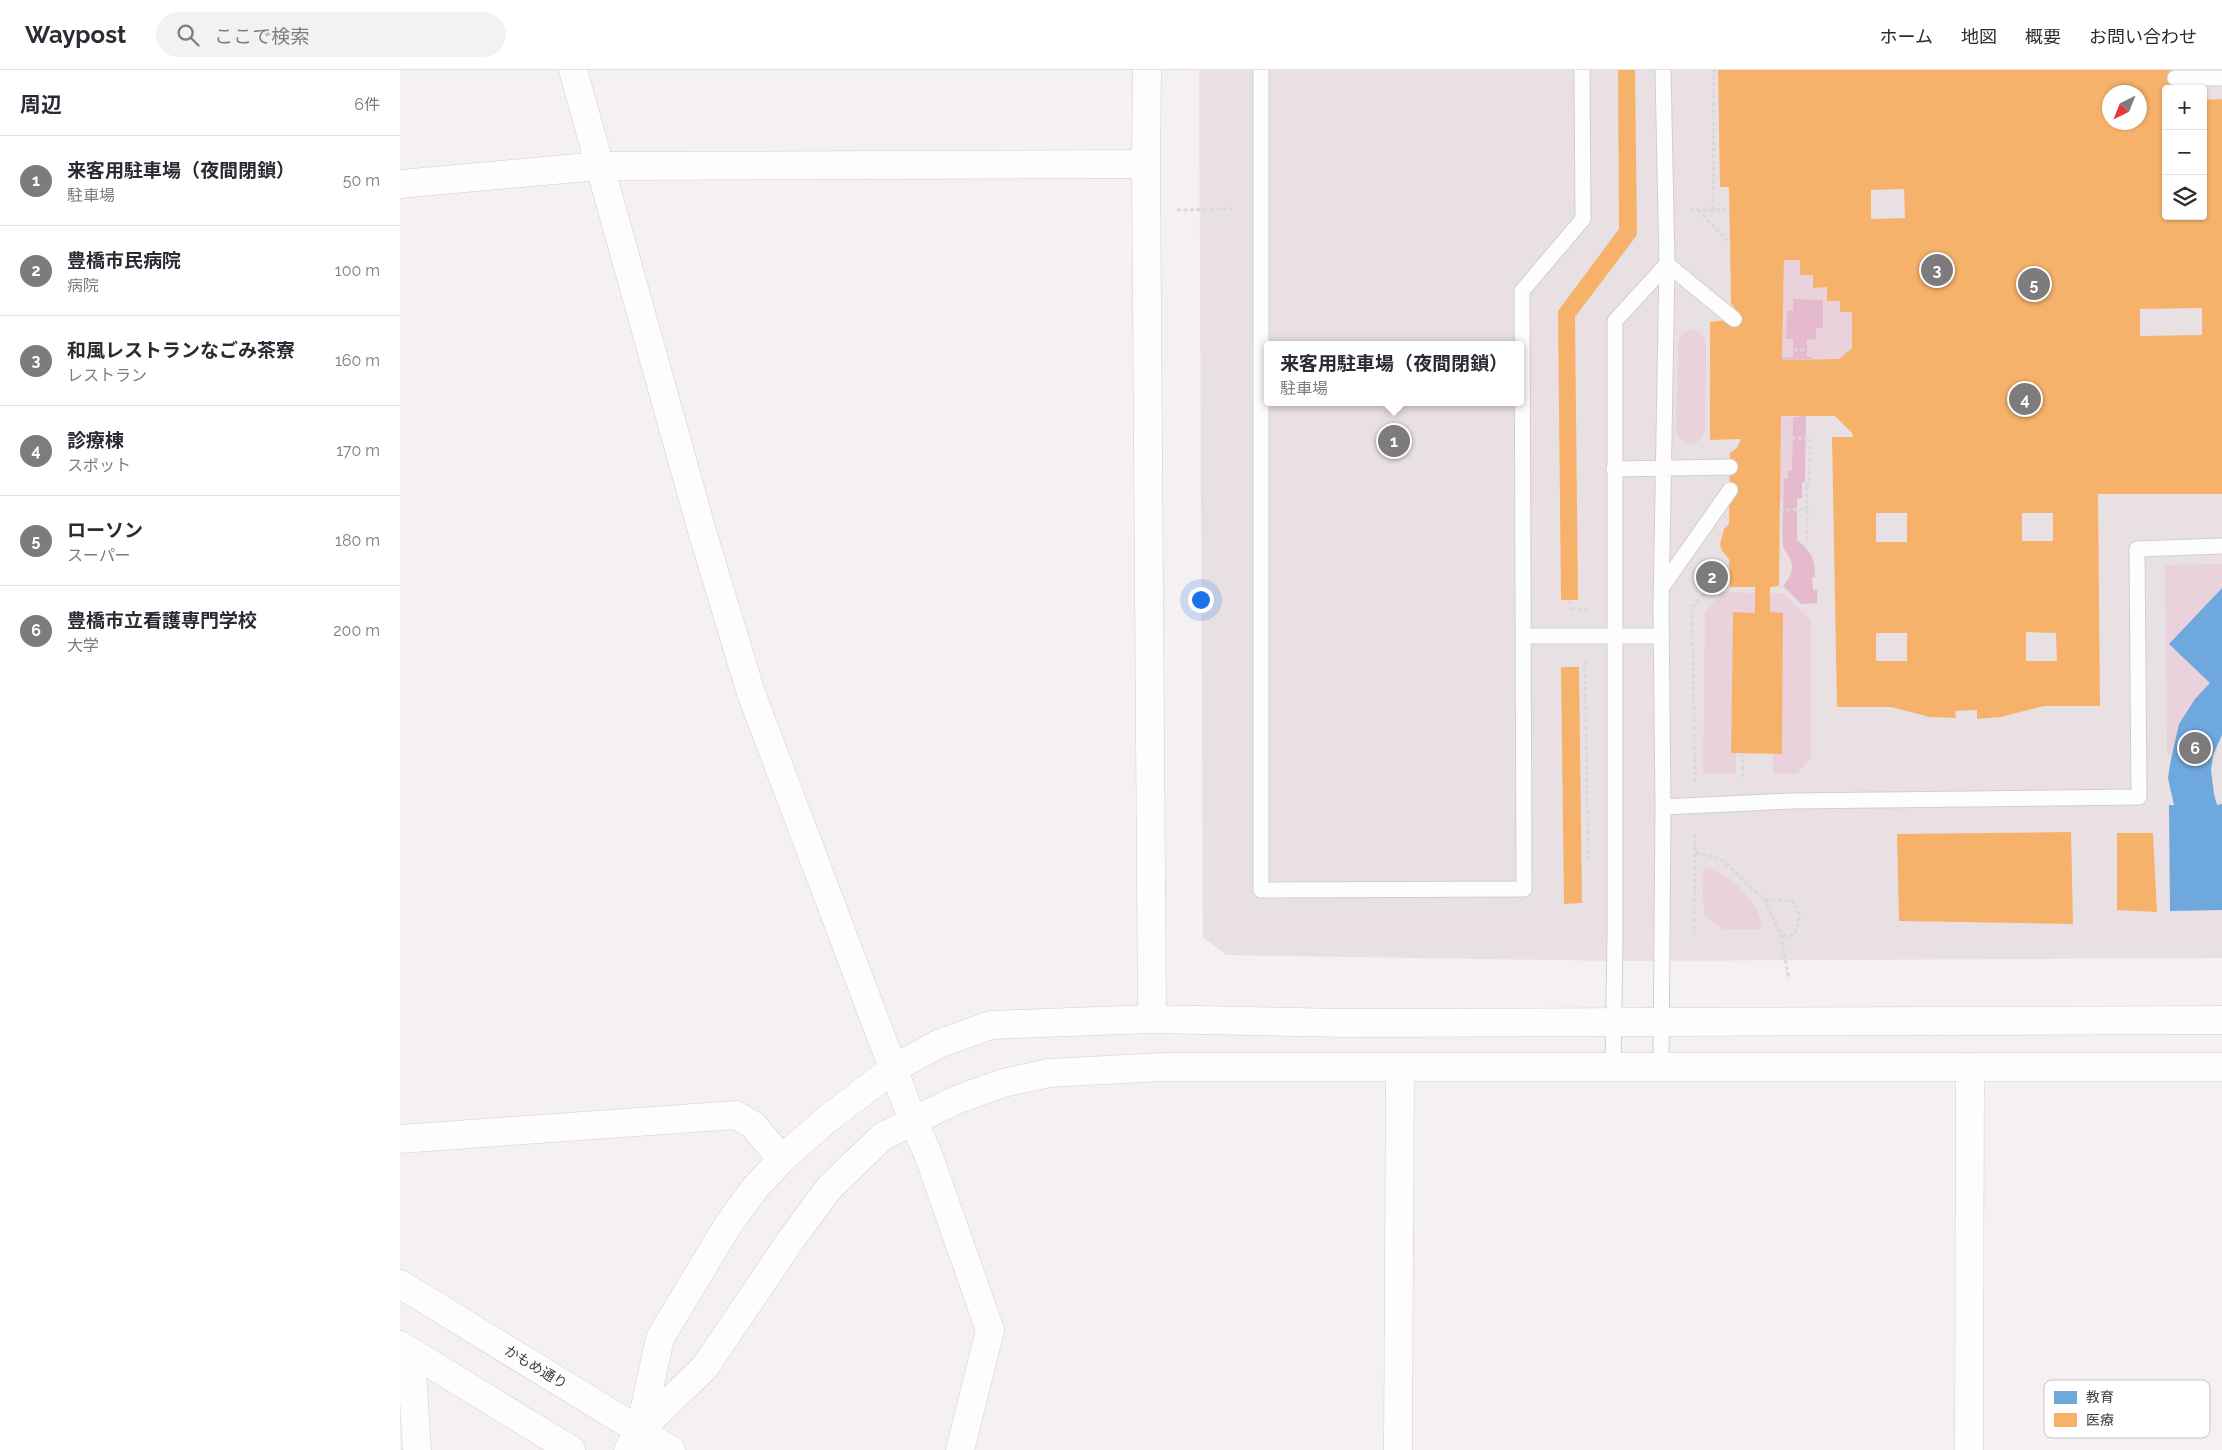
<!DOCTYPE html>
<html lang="ja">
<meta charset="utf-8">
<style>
:root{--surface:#fff;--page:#f2f2f3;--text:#2b2b33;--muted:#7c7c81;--line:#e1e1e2;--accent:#7d7b7c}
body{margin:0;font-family:Raleway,"Noto Sans JP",sans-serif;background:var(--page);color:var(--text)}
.controls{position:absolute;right:15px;top:15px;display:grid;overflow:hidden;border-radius:5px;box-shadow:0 1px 4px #0004}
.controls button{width:45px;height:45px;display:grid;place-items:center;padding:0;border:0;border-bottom:1px solid var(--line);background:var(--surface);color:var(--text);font:25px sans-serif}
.compass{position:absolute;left:1702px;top:15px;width:45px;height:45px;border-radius:50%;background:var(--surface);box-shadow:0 1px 4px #0004;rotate:223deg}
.you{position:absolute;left:800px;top:529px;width:18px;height:18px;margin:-12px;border:4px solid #fff;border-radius:50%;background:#1a73e8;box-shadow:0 0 0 8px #1a73e833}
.badge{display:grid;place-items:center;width:32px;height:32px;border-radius:50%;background:var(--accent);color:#fff;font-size:16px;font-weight:700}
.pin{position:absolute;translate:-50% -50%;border:2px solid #fff;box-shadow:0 1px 5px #0006}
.popup{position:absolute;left:864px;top:271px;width:260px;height:65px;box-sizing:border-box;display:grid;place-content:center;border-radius:5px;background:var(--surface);filter:drop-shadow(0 1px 4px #0005);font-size:16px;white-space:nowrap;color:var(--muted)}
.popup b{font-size:19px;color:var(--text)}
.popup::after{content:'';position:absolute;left:50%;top:100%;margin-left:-10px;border:10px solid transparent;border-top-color:var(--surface)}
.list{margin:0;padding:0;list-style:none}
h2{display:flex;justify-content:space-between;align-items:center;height:65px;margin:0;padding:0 20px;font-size:21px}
h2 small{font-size:16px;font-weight:400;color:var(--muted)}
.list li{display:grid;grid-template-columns:32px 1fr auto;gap:15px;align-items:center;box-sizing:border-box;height:90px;padding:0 20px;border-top:1px solid var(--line)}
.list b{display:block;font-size:19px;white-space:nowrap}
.list p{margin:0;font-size:16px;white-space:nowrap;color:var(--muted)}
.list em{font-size:16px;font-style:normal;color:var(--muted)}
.icon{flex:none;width:28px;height:28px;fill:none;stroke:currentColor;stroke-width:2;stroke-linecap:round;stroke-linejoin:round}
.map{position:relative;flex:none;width:1822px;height:1380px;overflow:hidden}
header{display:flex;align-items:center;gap:30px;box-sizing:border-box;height:70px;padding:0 25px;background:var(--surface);border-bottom:1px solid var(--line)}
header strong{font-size:24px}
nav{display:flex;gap:28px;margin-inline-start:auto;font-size:18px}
.search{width:350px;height:45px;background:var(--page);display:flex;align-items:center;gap:12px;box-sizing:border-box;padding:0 18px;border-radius:28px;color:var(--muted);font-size:19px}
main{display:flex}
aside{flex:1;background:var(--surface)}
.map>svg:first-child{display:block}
.built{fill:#e9e0e4;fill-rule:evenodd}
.green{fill:#e9d2dc}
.water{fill:#e5bacd}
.schools{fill:#6fa8dc}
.health{fill:#f6b26b;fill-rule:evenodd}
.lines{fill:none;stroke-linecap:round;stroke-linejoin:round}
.lane-casing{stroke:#d1cecf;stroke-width:17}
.street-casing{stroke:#d1cecf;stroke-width:29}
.secondary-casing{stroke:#d1cecf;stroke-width:29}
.path{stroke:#dad8da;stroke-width:3;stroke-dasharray:4 2.5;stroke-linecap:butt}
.lane{stroke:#fefdfd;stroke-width:15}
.street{stroke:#fefdfd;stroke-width:28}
.secondary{stroke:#fefdfd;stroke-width:28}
.labels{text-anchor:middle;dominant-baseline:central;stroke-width:5;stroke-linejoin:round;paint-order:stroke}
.street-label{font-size:14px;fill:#3d3b3c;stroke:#fff}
.key{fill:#fff;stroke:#c5c4c4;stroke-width:1}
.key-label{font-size:14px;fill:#3d3b3c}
</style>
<header>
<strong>Waypost</strong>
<div class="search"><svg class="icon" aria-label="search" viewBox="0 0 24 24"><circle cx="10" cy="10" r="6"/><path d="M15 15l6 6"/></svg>ここで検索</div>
<nav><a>ホーム</a><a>地図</a><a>概要</a><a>お問い合わせ</a></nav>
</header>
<main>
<aside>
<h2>周辺<small>6件</small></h2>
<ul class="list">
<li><span class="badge">1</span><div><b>来客用駐車場（夜間閉鎖）</b><p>駐車場</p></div><em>50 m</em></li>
<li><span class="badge">2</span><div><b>豊橋市民病院</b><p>病院</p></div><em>100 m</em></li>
<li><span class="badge">3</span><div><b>和風レストランなごみ茶寮</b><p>レストラン</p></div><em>160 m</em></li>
<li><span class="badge">4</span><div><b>診療棟</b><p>スポット</p></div><em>170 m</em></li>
<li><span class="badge">5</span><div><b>ローソン</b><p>スーパー</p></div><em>180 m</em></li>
<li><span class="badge">6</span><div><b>豊橋市立看護専門学校</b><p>大学</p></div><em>200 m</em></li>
</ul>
</aside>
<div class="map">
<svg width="1822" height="1380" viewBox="0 0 1822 1380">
<rect width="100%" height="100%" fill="#f5f1f3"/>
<path class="built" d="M 799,0 L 1822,0 L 1822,888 L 1214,891 L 826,885 L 803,867 ZM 1766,19 L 1803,19 L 1803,146 L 1766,146 ZM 1710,22 L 1740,22 L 1740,52 L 1710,52 ZM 868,275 L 1120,275 L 1120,332 L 868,332 Z"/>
<path class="green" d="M 1384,190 L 1400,190 L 1413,205 L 1413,218 L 1427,217 L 1427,231 L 1440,231 L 1440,242 L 1452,242 L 1452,278 L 1439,289 L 1413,289 L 1413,287 L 1407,287 L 1407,270 L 1416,258 L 1422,258 L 1423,230 L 1393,230 L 1393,241 L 1387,241 L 1387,269 L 1393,269 L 1393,288 L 1382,288 Z
M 1293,259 C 1301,262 1304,266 1306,275 L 1305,361 C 1299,379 1279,378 1276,359 L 1278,272 C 1281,264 1284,261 1293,259 Z
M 1381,346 L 1393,347 L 1392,402 L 1388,409 L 1384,409 L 1384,431 L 1380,432 Z
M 1822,494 L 1822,518 L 1769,574 L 1810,613 C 1787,638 1779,651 1772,685 L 1767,684 L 1765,495 Z
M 1323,522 L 1355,523 L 1355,543 L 1333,542 L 1331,683 L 1336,683 L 1336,704 L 1303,703 L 1305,542 Z
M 1370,523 L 1383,523 L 1411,550 L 1411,687 L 1397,704 L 1373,704 L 1373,684 L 1382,684 L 1383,543 L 1370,542 Z
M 1306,798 C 1328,802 1363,835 1362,859 L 1322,859 L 1304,844 L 1302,802 Z"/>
<path class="water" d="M 1393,229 L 1423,230 L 1423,258 L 1416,258 L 1416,269 L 1407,270 L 1407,287 L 1413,287 L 1413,289 L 1382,290 L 1382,288 L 1393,287 L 1393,269 L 1386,269 L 1387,241 L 1393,241 Z
M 1406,346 L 1405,412 L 1402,412 L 1402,428 L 1397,429 L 1397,470 C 1412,482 1415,489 1415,507 L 1412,507 L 1413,520 L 1417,520 L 1417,533 L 1401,534 L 1383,516 C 1388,510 1392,504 1392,496 C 1392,487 1384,482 1383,475 C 1381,454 1384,431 1384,409 L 1388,409 L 1388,401 L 1392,401 L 1393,347 Z"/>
<path class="schools" d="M 1822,518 L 1822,665 L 1813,685 L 1811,700 L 1814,724 L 1817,735 L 1822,734 L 1822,840 L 1770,841 L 1769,735 L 1774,735 L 1768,708 L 1771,689 L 1779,654 L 1795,629 L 1810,613 L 1769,574 Z"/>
<path class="health" d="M 1218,0 L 1235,0 L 1237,165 L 1175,247 L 1178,530 L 1161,530 L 1158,241 L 1219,159 Z
M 1318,0 L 1772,0 L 1773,19 L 1766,19 L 1766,146 L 1803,146 L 1803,30 L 1822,29 L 1822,424 L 1698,424 L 1700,636 L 1644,636 L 1601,647 L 1577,649 L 1577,640 L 1555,641 L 1556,648 L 1530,647 L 1491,637 L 1437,637 L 1432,367 L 1453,367 L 1452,363 L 1435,346 L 1381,346 L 1379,516 L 1370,517 L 1370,542 L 1383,543 L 1382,684 L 1331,683 L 1333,542 L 1355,543 L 1355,517 L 1330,517 L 1329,489 L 1322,481 L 1320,474 L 1324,459 L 1329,454 L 1330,383 L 1337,378 L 1341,369 L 1310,370 L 1310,252 L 1342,248 L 1331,233 L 1329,117 L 1320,117 ZM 1710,22 L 1740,22 L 1740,52 L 1710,52 ZM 1504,119 L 1505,148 L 1471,149 L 1471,120 ZM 1384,190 L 1400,190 L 1400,205 L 1413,205 L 1413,218 L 1427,217 L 1427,231 L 1440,231 L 1440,242 L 1452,242 L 1452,278 L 1439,289 L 1382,290 ZM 1802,238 L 1802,265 L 1740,266 L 1740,239 ZM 1476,443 L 1507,443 L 1507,472 L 1476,472 ZM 1622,443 L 1653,443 L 1653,471 L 1622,471 ZM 1626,562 L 1656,563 L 1657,591 L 1626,591 ZM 1476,563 L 1507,563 L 1507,591 L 1476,591 Z
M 1161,597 L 1179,597 L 1182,833 L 1164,834 Z
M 1671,762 L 1673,854 L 1499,851 L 1497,764 Z
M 1717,763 L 1753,763 L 1757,842 L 1717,840 Z"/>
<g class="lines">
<defs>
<path id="lane" d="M 861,0 L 861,820 L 1124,819 L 1122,221 L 1183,149 L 1182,0
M 1775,8 L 1822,8
M 1214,399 L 1330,397
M 1262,517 L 1330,420
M 1123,566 L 1262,566
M 1263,737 L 1392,731 L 1739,727 L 1737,479 L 1822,476
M 1213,996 L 1215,867 L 1215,251 L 1267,194 L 1334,249
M 1261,997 L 1263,737 L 1261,538 L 1267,194 L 1263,0"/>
<path id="street" d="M 0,114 L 199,96 L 746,94
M 513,1051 L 528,1084 L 590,1260 L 560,1380
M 0,1069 L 336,1045 L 353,1055 L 382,1089
M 11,1283 L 17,1380
M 998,1380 L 1000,998
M 1569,1380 L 1570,997"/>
<path id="secondary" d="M 173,0 L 302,461 L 351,623 L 513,1051
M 747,0 L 746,94 L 752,949
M 0,1214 L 271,1380
M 0,1275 L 171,1380
M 240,1360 L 260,1268 L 328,1155 L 355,1118 L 382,1089 L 426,1050 L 493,999 L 538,974 L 591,955 L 752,949 L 943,953 L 1822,950
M 228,1380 L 240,1360 L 305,1297 L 390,1171 L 430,1117 L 483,1066 L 556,1030 L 603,1013 L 649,1003 L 763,997 L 1822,997"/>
</defs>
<use href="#lane" class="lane-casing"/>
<use href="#street" class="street-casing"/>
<use href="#secondary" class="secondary-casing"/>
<path class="path" d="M 777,140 L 832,139
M 1290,140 L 1329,140
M 1298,140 L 1330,173
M 1313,140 L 1314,0
M 1382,285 L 1394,280 L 1407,280
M 1380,440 L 1407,439 L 1406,414 L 1409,415 L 1410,368 L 1381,368
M 1407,470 L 1407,439
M 1170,530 L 1170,539
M 1171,539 L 1190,539
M 1185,591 L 1188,792
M 1342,683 L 1343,710
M 1295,712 L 1292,537 L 1330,494
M 1296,783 L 1320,788 L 1365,830 L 1381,866 L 1389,910
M 1365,830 L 1393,831 L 1400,847 L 1394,865 L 1381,866
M 1294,865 L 1295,761"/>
<use href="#lane" class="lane"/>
<use href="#street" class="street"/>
<use href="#secondary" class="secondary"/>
</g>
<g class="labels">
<g class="street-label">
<text transform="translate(136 1297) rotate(31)">かもめ通り</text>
</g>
</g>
<rect x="1644" y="1310" width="166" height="58" rx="8" class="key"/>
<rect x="1654" y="1321" width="23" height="13" fill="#6fa8dc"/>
<rect x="1654" y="1343" width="23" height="14" fill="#f6b26b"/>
<g class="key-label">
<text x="1686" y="1332">教育</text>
<text x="1686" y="1355">医療</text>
</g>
</svg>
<div class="controls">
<button>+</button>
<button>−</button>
<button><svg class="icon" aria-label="layers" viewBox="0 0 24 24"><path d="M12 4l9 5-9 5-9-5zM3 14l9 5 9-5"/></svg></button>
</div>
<svg class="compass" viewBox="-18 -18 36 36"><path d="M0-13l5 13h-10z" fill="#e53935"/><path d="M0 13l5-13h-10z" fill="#7c7c81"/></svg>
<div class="you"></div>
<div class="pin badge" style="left:994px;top:371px">1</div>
<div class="popup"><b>来客用駐車場（夜間閉鎖）</b>駐車場</div>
<div class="pin badge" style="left:1312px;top:507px">2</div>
<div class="pin badge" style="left:1537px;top:200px">3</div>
<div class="pin badge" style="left:1625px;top:329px">4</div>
<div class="pin badge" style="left:1634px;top:214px">5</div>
<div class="pin badge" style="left:1795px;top:678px">6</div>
</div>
</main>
